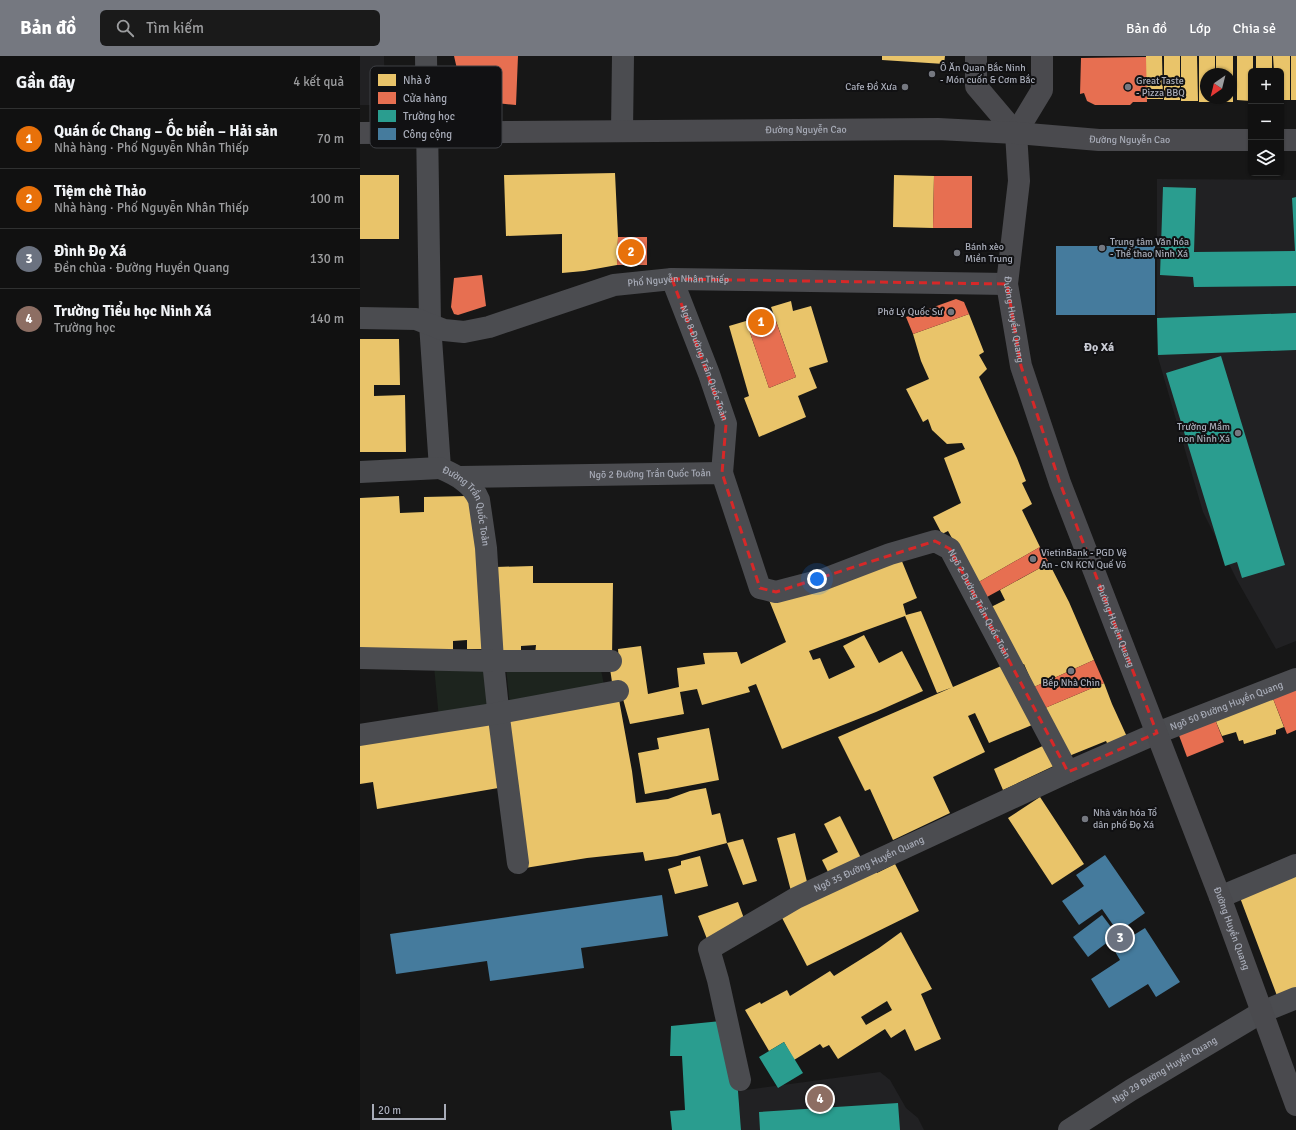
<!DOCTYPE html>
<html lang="vi">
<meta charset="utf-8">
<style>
:root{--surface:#111;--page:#1a1a1a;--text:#f1f3f6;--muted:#9c9d9f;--line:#303131;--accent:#757880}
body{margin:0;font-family:Signika,sans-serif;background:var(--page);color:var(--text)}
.controls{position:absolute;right:12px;top:12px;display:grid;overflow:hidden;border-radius:6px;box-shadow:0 1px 3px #0004}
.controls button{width:36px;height:36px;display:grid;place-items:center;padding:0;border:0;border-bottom:1px solid var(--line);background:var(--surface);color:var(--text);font:20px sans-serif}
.compass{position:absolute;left:840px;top:12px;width:36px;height:36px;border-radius:50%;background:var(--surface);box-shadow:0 1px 3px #0004;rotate:215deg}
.scale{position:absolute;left:12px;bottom:10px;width:74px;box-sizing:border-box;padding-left:4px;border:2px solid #a8acb8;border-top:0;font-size:11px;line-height:14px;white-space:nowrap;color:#a8acb8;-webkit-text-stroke:3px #111113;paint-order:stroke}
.you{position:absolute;left:457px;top:523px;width:14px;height:14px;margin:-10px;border:3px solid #fff;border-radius:50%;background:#1a73e8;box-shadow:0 0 0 6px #1a73e833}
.badge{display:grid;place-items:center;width:26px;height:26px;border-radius:50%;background:var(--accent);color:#fff;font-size:13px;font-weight:700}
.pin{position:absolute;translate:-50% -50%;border:2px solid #fff;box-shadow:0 1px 4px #0006}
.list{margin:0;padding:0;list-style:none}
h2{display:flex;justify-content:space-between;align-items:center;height:52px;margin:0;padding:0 16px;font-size:17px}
h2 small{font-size:13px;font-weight:400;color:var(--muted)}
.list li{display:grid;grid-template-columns:26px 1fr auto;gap:12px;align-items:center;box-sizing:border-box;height:60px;padding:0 16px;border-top:1px solid var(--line)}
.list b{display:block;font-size:15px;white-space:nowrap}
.list p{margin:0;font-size:13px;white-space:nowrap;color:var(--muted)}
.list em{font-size:13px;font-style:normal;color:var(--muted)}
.icon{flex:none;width:22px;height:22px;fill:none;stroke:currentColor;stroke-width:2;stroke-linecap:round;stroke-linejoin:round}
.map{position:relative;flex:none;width:936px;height:1074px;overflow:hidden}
header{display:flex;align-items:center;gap:24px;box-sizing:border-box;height:56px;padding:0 20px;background:var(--accent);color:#fff}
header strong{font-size:19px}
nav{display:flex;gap:22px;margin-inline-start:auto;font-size:14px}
.search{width:280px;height:36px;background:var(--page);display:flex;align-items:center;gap:10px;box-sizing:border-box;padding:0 14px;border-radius:6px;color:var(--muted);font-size:15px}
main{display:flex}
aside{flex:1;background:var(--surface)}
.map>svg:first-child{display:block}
.built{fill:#212123}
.green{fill:#1d241e}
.homes{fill:#e9c46a;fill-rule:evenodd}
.shops{fill:#e76f51}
.schools{fill:#2a9d8f}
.public{fill:#457b9d}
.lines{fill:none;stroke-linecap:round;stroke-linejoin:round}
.street{stroke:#4b4c50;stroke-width:22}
.secondary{stroke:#4a4a4e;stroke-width:22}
.marked{fill:none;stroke:#d62828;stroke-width:3;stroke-dasharray:8 5;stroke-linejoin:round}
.poi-dot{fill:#757880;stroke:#111113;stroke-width:1.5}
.labels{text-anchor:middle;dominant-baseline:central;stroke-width:4;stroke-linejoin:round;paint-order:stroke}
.poi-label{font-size:10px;fill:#a8acb8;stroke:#111113;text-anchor:start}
.street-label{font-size:10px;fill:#a8acb8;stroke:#111113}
.quarter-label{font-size:12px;font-weight:bold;fill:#c9cbd4;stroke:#111113}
.key{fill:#111113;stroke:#3e4045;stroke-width:1}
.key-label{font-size:11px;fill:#a8acb8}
</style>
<header>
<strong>Bản đồ</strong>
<div class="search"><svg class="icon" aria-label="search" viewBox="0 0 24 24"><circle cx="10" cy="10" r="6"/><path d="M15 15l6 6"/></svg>Tìm kiếm</div>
<nav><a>Bản đồ</a><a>Lớp</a><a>Chia sẻ</a></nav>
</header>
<main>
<aside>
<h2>Gần đây<small>4 kết quả</small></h2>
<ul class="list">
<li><span class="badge" style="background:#e8710a">1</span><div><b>Quán ốc Chang – Ốc biển – Hải sản</b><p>Nhà hàng · Phố Nguyễn Nhân Thiếp</p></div><em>70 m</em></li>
<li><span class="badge" style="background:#e8710a">2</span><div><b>Tiệm chè Thảo</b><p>Nhà hàng · Phố Nguyễn Nhân Thiếp</p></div><em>100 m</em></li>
<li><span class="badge" style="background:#6b7280">3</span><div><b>Đình Đọ Xá</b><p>Đền chùa · Đường Huyền Quang</p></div><em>130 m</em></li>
<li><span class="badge" style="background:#8d6e63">4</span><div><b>Trường Tiểu học Ninh Xá</b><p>Trường học</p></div><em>140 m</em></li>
</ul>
</aside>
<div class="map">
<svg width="936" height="1074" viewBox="0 0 936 1074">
<rect width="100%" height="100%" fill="#171717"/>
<path class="built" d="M 0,0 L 24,0 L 25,49 L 0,49 Z
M 797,123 L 936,124 L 936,585 L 916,593 L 877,524 L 843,456 L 797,298 Z
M 520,1016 L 530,1024 L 546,1052 L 558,1062 L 564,1074 L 381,1074 L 378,1035 Z"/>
<path class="green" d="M 240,609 L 245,634 L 150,651 L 146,611 Z
M 74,610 L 125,610 L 129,656 L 79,663 Z"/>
<path class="homes" d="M 522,0 L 585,0 L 584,8 L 522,4 Z
M 786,0 L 802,0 L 803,43 L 786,43 Z
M 804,0 L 820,0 L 820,44 L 804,44 Z
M 821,0 L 837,0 L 838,45 L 821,45 Z
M 839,0 L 855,0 L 855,18 L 846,18 L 846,42 L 855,42 L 855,46 L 839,46 Z
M 856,0 L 873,0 L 873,46 L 857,46 L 857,42 L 870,42 L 870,18 L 856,18 Z
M 877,0 L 893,0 L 893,15 L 891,15 L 891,45 L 877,44 Z
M 896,0 L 912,0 L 912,15 L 896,15 Z
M 913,0 L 930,0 L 930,44 L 921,44 L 921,15 L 914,15 Z
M 931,0 L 936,0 L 936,44 L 931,44 Z
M 255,117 L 258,181 L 257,209 L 224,215 L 202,217 L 202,178 L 146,180 L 144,119 Z
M 0,119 L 39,119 L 39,183 L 0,183 Z
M 534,119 L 574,120 L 573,172 L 533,171 Z
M 431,245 L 433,255 L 451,250 L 468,306 L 449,312 L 457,332 L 438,340 L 446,361 L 399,381 L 384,342 L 389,340 L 369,270 L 386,265 L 409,332 L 436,321 L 411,251 Z
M 609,258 L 624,296 L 619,299 L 627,313 L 619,321 L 657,402 L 666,425 L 662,427 L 672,448 L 662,454 L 680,491 L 617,527 L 588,475 L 582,478 L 573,461 L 601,447 L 584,402 L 605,393 L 602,387 L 587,388 L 572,374 L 568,363 L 563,366 L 546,333 L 569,323 L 561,305 L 553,278 Z
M 0,283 L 39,283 L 40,329 L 14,329 L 14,340 L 45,339 L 46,396 L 0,396 Z
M 39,440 L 40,457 L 64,456 L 64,441 L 107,440 L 115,447 L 122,593 L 107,593 L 107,584 L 93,585 L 93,594 L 0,597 L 0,442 Z
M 539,498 L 557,542 L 543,548 L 546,559 L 561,555 L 593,631 L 577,637 L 545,560 L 449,595 L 453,604 L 460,602 L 469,623 L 495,611 L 483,590 L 504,579 L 519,607 L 542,595 L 563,635 L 516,656 L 422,693 L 396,628 L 388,631 L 390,636 L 342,649 L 337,633 L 320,636 L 324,658 L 270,668 L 263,643 L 252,626 L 249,606 L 259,605 L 258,593 L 281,590 L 288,638 L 319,631 L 317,612 L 345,608 L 343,597 L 377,596 L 381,608 L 426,586 L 409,544 Z
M 689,507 L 709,546 L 734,604 L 674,631 L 664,608 L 660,610 L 631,551 L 645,544 L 640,534 Z
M 173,510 L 173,527 L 253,527 L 252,602 L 175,599 L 176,589 L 161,590 L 161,602 L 139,602 L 136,511 Z
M 655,604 L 684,664 L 629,687 L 615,657 L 608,660 L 625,696 L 573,721 L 590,757 L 533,784 L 510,733 L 505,735 L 478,681 Z
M 744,627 L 752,648 L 768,683 L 749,691 L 746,685 L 709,700 L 685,652 Z
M 258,638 L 272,715 L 276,747 L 308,743 L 330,735 L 346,732 L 352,759 L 360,757 L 367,787 L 317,800 L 285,805 L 283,796 L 227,802 L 165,812 L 141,661 Z
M 912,640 L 924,671 L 916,674 L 916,678 L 884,688 L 883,684 L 879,685 L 876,676 L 862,680 L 854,661 Z
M 133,663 L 144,731 L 17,753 L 13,726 L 0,728 L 0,681 Z
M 349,672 L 359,724 L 285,738 L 278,697 L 299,693 L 297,682 Z
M 689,687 L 700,707 L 643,734 L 634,713 Z
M 680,741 L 724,808 L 692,829 L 648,762 Z
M 480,760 L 503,806 L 471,822 L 462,804 L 478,796 L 464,768 Z
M 435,777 L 448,830 L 431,835 L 417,782 Z
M 383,783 L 397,825 L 383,829 L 367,787 Z
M 340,800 L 348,830 L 315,838 L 308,813 L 321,809 L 321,805 Z
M 535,808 L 559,855 L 447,910 L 419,856 L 513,809 L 517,817 Z
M 936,817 L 936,939 L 919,945 L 879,839 Z
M 378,846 L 386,868 L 347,883 L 338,860 Z
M 541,876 L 572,933 L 561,938 L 581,983 L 555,995 L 545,973 L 531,982 L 525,973 L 478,1003 L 469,989 L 463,992 L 460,988 L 434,1004 L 424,986 L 409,995 L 385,954 L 400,946 L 401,948 L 427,934 L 430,940 L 470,915 L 474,920 L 519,892 ZM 527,945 L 532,954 L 506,969 L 501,961 Z"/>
<path class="shops" d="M 94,0 L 158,0 L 156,49 L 127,46 L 118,41 L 102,25 L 97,13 Z
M 786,1 L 787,46 L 773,46 L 770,49 L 735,49 L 727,45 L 724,37 L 720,38 L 721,2 Z
M 574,120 L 612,120 L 612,172 L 573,172 Z
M 258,181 L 287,181 L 287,209 L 257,209 Z
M 122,219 L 126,250 L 98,259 L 94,258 L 91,251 L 94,222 Z
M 596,243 L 604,246 L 609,258 L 553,278 L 546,261 Z
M 413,257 L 436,321 L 409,332 L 386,265 Z
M 680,491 L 689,507 L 627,541 L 617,527 Z
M 734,604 L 744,627 L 685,652 L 674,631 Z
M 936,631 L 936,674 L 927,678 L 912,640 Z
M 854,661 L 864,686 L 827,701 L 817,674 Z"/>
<path class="schools" d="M 803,131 L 836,132 L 834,196 L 935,195 L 932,142 L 936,141 L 936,230 L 834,231 L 833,221 L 800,219 Z
M 936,257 L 936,294 L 798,299 L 797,262 Z
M 861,300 L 925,509 L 882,522 L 877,506 L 865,510 L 806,317 Z
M 361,965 L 378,1035 L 381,1074 L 312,1074 L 310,1055 L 325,1054 L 322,1000 L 310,1000 L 311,970 Z
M 424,986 L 443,1017 L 418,1032 L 399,1001 Z
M 538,1047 L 540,1074 L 400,1074 L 399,1056 Z"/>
<path class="public" d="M 696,190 L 795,190 L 795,259 L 696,259 Z
M 745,799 L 785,857 L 758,876 L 742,853 L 719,869 L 702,845 L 724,830 L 716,819 Z
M 302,839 L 308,880 L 221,892 L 224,912 L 130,925 L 127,905 L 36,918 L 30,878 Z
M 742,859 L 757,879 L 728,901 L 713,881 Z
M 785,872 L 820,926 L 796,941 L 788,928 L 749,952 L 731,923 L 760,904 L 753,892 Z"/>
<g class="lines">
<g class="street">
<path id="s1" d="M 66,0 L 70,268 L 80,412 C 96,419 112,427 119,444 L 126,492 L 133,605 L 139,662 L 158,807"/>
<path d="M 262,75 L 263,0"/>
<path id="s2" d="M 312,223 L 349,318 L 366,368 L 362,417"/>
<path id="s3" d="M 0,262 L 56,263 L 84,274 L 104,276 L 129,271 L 254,229 L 312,223 L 647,228"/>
<path d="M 0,416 L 80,412"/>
<path id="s4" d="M 100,421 L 362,417 L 400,532 L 416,536 L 462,524 L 530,498 L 575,485 L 590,493 L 708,716"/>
<path d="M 0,602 L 133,605 L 251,605"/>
<path d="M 0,679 L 139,657 L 258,635"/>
<path d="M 860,841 L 936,809"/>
<path id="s5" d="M 380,1024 L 358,924 L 349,893 L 436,842 L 708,716 L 797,677 L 936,623"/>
<path id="s6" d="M 709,1074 L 771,1034 L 902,956 L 936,942"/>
</g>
<g class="secondary">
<path d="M 616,0 L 616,30 L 656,77"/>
<path id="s7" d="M 682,0 L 682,34 L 656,77 L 659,125 L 647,228 L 661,310 L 700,427 L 860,841 L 936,1049"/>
<path id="s8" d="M 0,77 L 578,73 L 656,77 L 739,84 L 891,84"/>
<path d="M 921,84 L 936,84"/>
</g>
</g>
<path class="marked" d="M 312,223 L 647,228 L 661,310 L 700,427 L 797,677 L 708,716 L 590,493 L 575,485 L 416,536 L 400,532 L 362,417 L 366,368 Z"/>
<g class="poi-dot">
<circle cx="572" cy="18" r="4"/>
<circle cx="545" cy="31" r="4"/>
<circle cx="768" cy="31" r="4"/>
<circle cx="742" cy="192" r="4"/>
<circle cx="597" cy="197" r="4"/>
<circle cx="591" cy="256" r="4"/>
<circle cx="878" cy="377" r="4"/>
<circle cx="673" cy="503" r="4"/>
<circle cx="711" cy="615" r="4"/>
<circle cx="725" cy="763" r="4"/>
</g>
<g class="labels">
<g class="poi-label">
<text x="580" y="12">Ô Ăn Quan Bắc Ninh<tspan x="580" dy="12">- Món cuốn &amp; Cơm Bắc</tspan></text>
<text x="776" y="25">Great Taste<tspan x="776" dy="12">- Pizza BBQ</tspan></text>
<text x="537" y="31" text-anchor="end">Cafe Đồ Xưa</text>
<text x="750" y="186">Trung tâm Văn hóa<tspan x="750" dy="12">- Thể thao Ninh Xá</tspan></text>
<text x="605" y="191">Bánh xèo<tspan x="605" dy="12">Miền Trung</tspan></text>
<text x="583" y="256" text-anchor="end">Phở Lý Quốc Sư</text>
<text x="870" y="371" text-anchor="end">Trường Mầm<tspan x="870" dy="12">non Ninh Xá</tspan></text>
<text x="681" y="497">VietinBank - PGD Vệ<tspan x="681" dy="12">An - CN KCN Quế Võ</tspan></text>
<text x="711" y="627" text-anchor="middle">Bếp Nhà Chin</text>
<text x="733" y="757">Nhà văn hóa Tổ<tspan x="733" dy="12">dân phố Đọ Xá</tspan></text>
</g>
<g class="street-label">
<text stroke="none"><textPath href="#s8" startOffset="446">Đường Nguyễn Cao</textPath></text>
<text stroke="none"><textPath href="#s8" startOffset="770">Đường Nguyễn Cao</textPath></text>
<text stroke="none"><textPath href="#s3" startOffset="328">Phố Nguyễn Nhân Thiếp</textPath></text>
<text stroke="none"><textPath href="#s7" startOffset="272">Đường Huyền Quang</textPath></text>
<text stroke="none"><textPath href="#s2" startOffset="90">Ngõ 8 Đường Trần Quốc Toản</textPath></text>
<text stroke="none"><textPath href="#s4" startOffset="190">Ngõ 2 Đường Trần Quốc Toản</textPath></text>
<text stroke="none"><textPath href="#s1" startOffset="463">Đường Trần Quốc Toản</textPath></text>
<text stroke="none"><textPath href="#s4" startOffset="646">Ngõ 2 Đường Trần Quốc Toản</textPath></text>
<text stroke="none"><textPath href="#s7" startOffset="596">Đường Huyền Quang</textPath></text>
<text stroke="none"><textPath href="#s5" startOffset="707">Ngõ 50 Đường Huyền Quang</textPath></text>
<text stroke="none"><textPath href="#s5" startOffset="316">Ngõ 35 Đường Huyền Quang</textPath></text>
<text stroke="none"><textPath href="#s7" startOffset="920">Đường Huyền Quang</textPath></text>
<text stroke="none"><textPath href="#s6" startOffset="113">Ngõ 29 Đường Huyền Quang</textPath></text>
</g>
<g class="quarter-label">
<text x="739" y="291">Đọ Xá</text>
</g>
</g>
<rect x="10" y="10" width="132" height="82" rx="6" class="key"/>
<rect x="18" y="18" width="18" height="12" fill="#e9c46a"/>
<rect x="18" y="36" width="18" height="12" fill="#e76f51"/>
<rect x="18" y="54" width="18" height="12" fill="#2a9d8f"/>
<rect x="18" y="72" width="18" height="12" fill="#457b9d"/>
<g class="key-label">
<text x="43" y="28">Nhà ở</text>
<text x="43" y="46">Cửa hàng</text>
<text x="43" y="64">Trường học</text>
<text x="43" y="82">Công cộng</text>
</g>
</svg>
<div class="controls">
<button>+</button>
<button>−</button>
<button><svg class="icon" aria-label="layers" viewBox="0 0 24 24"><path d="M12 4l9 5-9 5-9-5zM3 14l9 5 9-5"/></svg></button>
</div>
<svg class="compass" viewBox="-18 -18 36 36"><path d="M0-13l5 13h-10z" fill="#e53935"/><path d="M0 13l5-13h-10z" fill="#9c9d9f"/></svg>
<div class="scale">20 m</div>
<div class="you"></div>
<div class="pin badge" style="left:401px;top:266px;background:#e8710a">1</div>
<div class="pin badge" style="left:271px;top:196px;background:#e8710a">2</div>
<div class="pin badge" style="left:760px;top:882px;background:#6b7280">3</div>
<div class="pin badge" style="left:460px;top:1043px;background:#8d6e63">4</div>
</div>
</main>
